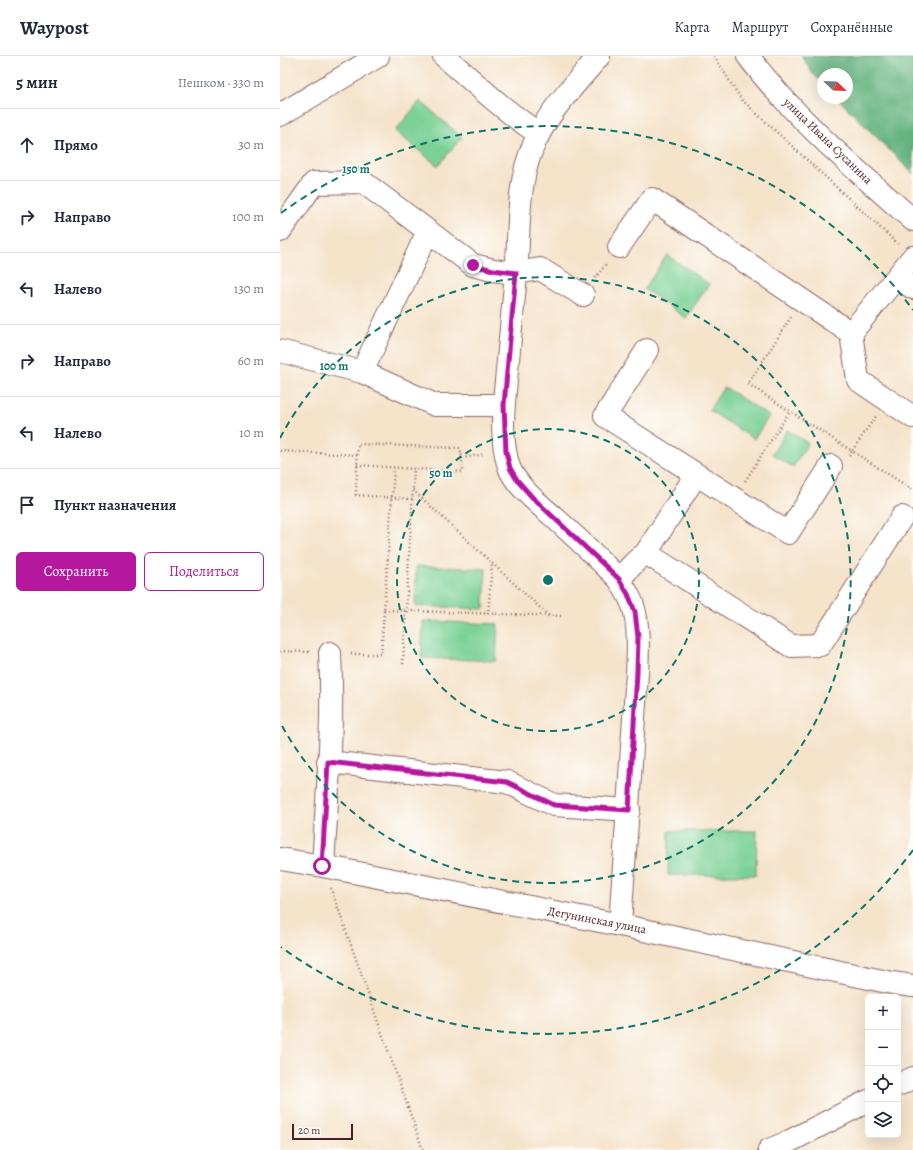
<!DOCTYPE html>
<html lang="ru">
<meta charset="utf-8">
<style>
:root{--surface:#fff;--page:#f6f6f7;--text:#1f2937;--muted:#747a83;--line:#e0e1e3;--accent:#b5179e}
body{margin:0;font-family:Alegreya,serif;background:var(--page);color:var(--text)}
.controls{position:absolute;right:12px;bottom:12px;display:grid;overflow:hidden;border-radius:6px;box-shadow:0 4px 16px #0002}
.controls button{width:36px;height:36px;display:grid;place-items:center;padding:0;border:0;border-bottom:1px solid var(--line);background:var(--surface);color:var(--text);font:20px sans-serif}
.compass{position:absolute;left:537px;top:12px;width:36px;height:36px;border-radius:50%;background:var(--surface);box-shadow:0 4px 16px #0002;rotate:113deg}
.scale{position:absolute;left:12px;bottom:10px;width:61px;box-sizing:border-box;padding-left:4px;border:2px solid #4a1f2b;border-top:0;font-size:11px;line-height:14px;white-space:nowrap;color:#4a1f2b;-webkit-text-stroke:3px #fdfcf7;paint-order:stroke}
.stop{position:absolute;width:12px;height:12px;margin:-9px;border:3px solid #b5179e;border-radius:50%;background:#fff}
.stop.end{background:#b5179e;border-color:#fff;box-shadow:0 1px 4px #0008}
.list{margin:0;padding:0;list-style:none}
h2{display:flex;justify-content:space-between;align-items:center;height:52px;margin:0;padding:0 16px;font-size:17px}
h2 small{font-size:13px;font-weight:400;color:var(--muted)}
.list li{display:grid;grid-template-columns:26px 1fr auto;gap:12px;align-items:center;box-sizing:border-box;height:72px;padding:0 16px;border-top:1px solid var(--line)}
.list b{display:block;font-size:15px;white-space:nowrap}
.list em{font-size:13px;font-style:normal;color:var(--muted)}
.actions{display:flex;gap:8px;padding:12px 16px}
.actions a{flex:1;padding:9px 0;border:1px solid var(--accent);border-radius:6px;text-align:center;font-size:14px;color:var(--accent)}
.actions .main{background:var(--accent);color:#fff}
.icon{flex:none;width:22px;height:22px;fill:none;stroke:currentColor;stroke-width:2;stroke-linecap:round;stroke-linejoin:round}
.map{position:relative;flex:none;width:633px;height:1094px;overflow:hidden}
header{display:flex;align-items:center;gap:24px;box-sizing:border-box;height:56px;padding:0 20px;background:var(--surface);border-bottom:1px solid var(--line)}
header strong{font-size:19px}
nav{display:flex;gap:22px;margin-inline-start:auto;font-size:14px}
main{display:flex}
aside{flex:1;background:var(--surface)}
.map>svg:first-child{display:block}
.green{fill:#7cd296;stroke:#637860}
.forest{fill:#65b47f;stroke:#586a55}
.lines{fill:none;stroke-linecap:round;stroke-linejoin:round}
.minor-casing{stroke:#866463;stroke-width:24}
.path{stroke:#866463;stroke-width:2.5;stroke-dasharray:1 3;stroke-linecap:butt}
.minor{stroke:#fff;stroke-width:22}
.route{stroke:#b5179e;stroke-width:5}
.ring{fill:none;stroke:#0f766e;stroke-width:2;stroke-dasharray:7 5}
.labels{text-anchor:middle;dominant-baseline:central;stroke-width:3;stroke-linejoin:round;paint-order:stroke}
.street-label{font-size:12px;fill:#4a1f2b;stroke:#fdfcf7}
.centre{fill:#0f766e;stroke:#fdfcf7;stroke-width:2}
.ring-label{font-size:12px;text-anchor:middle;font-weight:bold;fill:#0f766e;stroke:#fdfcf7;stroke-width:3;stroke-linejoin:round;paint-order:stroke}
</style>
<header>
<strong>Waypost</strong>
<nav><a>Карта</a><a>Маршрут</a><a>Сохранённые</a></nav>
</header>
<main>
<aside>
<h2>5 мин<small>Пешком · 330 m</small></h2>
<ul class="list">
<li><svg class="icon" aria-label="ahead" viewBox="0 0 24 24"><path d="M12 20V5M6 11l6-6 6 6"/></svg><div><b>Прямо</b></div><em>30 m</em></li>
<li><svg class="icon" aria-label="right" viewBox="0 0 24 24"><path d="M7 20v-9h11M14 6l5 5-5 5"/></svg><div><b>Направо</b></div><em>100 m</em></li>
<li><svg class="icon" aria-label="left" viewBox="0 0 24 24"><path d="M17 20v-9H6M10 6l-5 5 5 5"/></svg><div><b>Налево</b></div><em>130 m</em></li>
<li><svg class="icon" aria-label="right" viewBox="0 0 24 24"><path d="M7 20v-9h11M14 6l5 5-5 5"/></svg><div><b>Направо</b></div><em>60 m</em></li>
<li><svg class="icon" aria-label="left" viewBox="0 0 24 24"><path d="M17 20v-9H6M10 6l-5 5 5 5"/></svg><div><b>Налево</b></div><em>10 m</em></li>
<li><svg class="icon" aria-label="arrive" viewBox="0 0 24 24"><path d="M6 21V4h12l-3 4 3 4H6"/></svg><div><b>Пункт назначения</b></div></li>
</ul>
<div class="actions"><a class="main">Сохранить</a><a>Поделиться</a></div>
</aside>
<div class="map">
<svg width="633" height="1094" viewBox="0 0 633 1094">
<rect width="100%" height="100%" fill="#fdfcf7"/>
<filter id="ink" filterUnits="userSpaceOnUse"><feTurbulence type="fractalNoise" baseFrequency=".025" numOctaves="2"/><feDisplacementMap in="SourceGraphic" scale="8" xChannelSelector="R" yChannelSelector="G"/><feConvolveMatrix kernelMatrix="1 2 1 2 8 2 1 2 1" color-interpolation-filters="sRGB"/></filter>
<filter id="wash" filterUnits="userSpaceOnUse"><feTurbulence type="fractalNoise" baseFrequency=".012" numOctaves="4" result="noise"/><feDisplacementMap in="SourceGraphic" scale="16" xChannelSelector="R" yChannelSelector="G"/><feGaussianBlur stdDeviation="0.9" result="paint"/><feColorMatrix in="noise" values="0 0 0 0 0 0 0 0 0 0 0 0 0 0 0 0 0 1.4 0 .05"/><feComposite in="paint" operator="in"/></filter>
<g filter="url(#wash)">
<rect width="100%" height="100%" fill="#f5e3ca"/>
<path class="green" d="M 140,45 L 182,81 L 158,110 L 115,75 Z
M 387,199 L 429,228 L 406,262 L 364,233 Z
M 444,331 L 489,360 L 474,383 L 429,354 Z
M 507,374 L 528,387 L 513,411 L 492,398 Z
M 136,510 L 206,513 L 204,553 L 135,550 Z
M 143,565 L 218,568 L 216,605 L 141,602 Z
M 389,775 L 477,775 L 476,819 L 388,819 Z"/>
<path class="forest" d="M 521,0 L 633,0 L 633,118 L 557,42 L 567,42 L 567,18 L 543,18 L 543,28 L 533,18 Z"/>
</g>
<g filter="url(#ink)">
<g class="lines">
<defs>
<path id="minor" d="M 164,0 C 195,27 224,55 258,77
M 319,0 C 295,29 266,57 252,93 C 236,132 240,177 236,218 C 233,250 230,283 227,315 C 224,345 219,381 229,411 C 236,430 260,449 275,462 C 297,482 318,502 339,523 C 345,533 353,545 355,557 C 359,576 358,597 357,617 L 340,869
M 468,0 C 514,62 575,113 633,164
M 0,59 L 98,0
M 0,175 L 34,127 L 83,126 L 148,175 L 82,316
M 148,175 L 193,209 L 213,214 L 236,217 L 260,213 L 303,239
M 339,191 L 372,143 L 571,277 L 578,324 L 633,361
M 617,221 L 633,232
M 571,277 L 633,201
M 367,294 L 325,360 L 508,477 L 551,410
M 0,295 L 82,316 L 155,349 L 224,349
M 366,497 L 511,590 L 540,589 L 622,461
M 339,523 L 356,505 L 366,497 L 416,419
M 48,706 L 227,726 L 274,749 L 349,754
M 0,803 L 43,810 L 340,869 L 612,927 L 633,930
M 43,810 C 47,739 54,668 50,597
M 618,1029 L 633,1022
M 489,1094 L 506,1087 L 588,1045"/>
</defs>
<use href="#minor" class="minor-casing"/>
<path class="path" d="M 434,0 L 461,43 L 618,188
M 315,222 L 327,207
M 511,261 L 468,328 L 572,395 L 596,360
M 0,395 L 77,399
M 569,400 L 572,395 L 633,434
M 77,409 L 183,416 L 182,402 L 205,398
M 465,425 L 510,355
M 133,434 L 269,560
M 132,443 L 76,439 L 78,388 L 180,392 L 182,402
M 104,554 L 282,560
M 208,558 L 212,507
M 0,595 L 30,596
M 71,598 L 101,598 L 114,412
M 123,608 L 134,413
M 51,832 L 143,1094"/>
<use href="#minor" class="minor"/>
</g>
</g>
<g class="lines" filter="url(#ink)">
<path class="route" d="M 42,810 L 48,706 L 227,726 L 274,749 L 349,754 L 357,616 L 358,581 L 355,556 L 348,538 L 339,523 L 252,441 L 237,424 L 230,412 L 226,396 L 224,349 L 236,217 L 213,214 L 193,209"/>
</g>
<g class="ring">
<circle cx="268" cy="524" r="151"/>
<path d="M0 382A303 303 0 1 1 0 666"/>
<path d="M633 794A454 454 0 0 1 1 891M1 157A454 454 0 0 1 633 254"/>
</g>
<g class="labels">
<g class="street-label">
<text transform="translate(548 85) rotate(44)">улица Ивана Сусанина</text>
<text transform="translate(317 864) rotate(11)">Дегунинская улица</text>
</g>
</g>
<circle cx="268" cy="524" r="6" class="centre"/>
<g class="ring-label">
<text x="76" y="117">150 m</text>
<text x="54" y="314">100 m</text>
<text x="161" y="421">50 m</text>
</g>
</svg>
<div class="controls">
<button>+</button>
<button>−</button>
<button><svg class="icon" aria-label="locate" viewBox="0 0 24 24"><circle cx="12" cy="12" r="6"/><path d="M12 2v4M12 18v4M2 12h4M18 12h4"/></svg></button>
<button><svg class="icon" aria-label="layers" viewBox="0 0 24 24"><path d="M12 4l9 5-9 5-9-5zM3 14l9 5 9-5"/></svg></button>
</div>
<svg class="compass" viewBox="-18 -18 36 36"><path d="M0-13l5 13h-10z" fill="#e53935"/><path d="M0 13l5-13h-10z" fill="#747a83"/></svg>
<div class="scale">20 m</div>
<div class="stop" style="left:42px;top:810px"></div>
<div class="stop end" style="left:193px;top:209px"></div>
</div>
</main>
